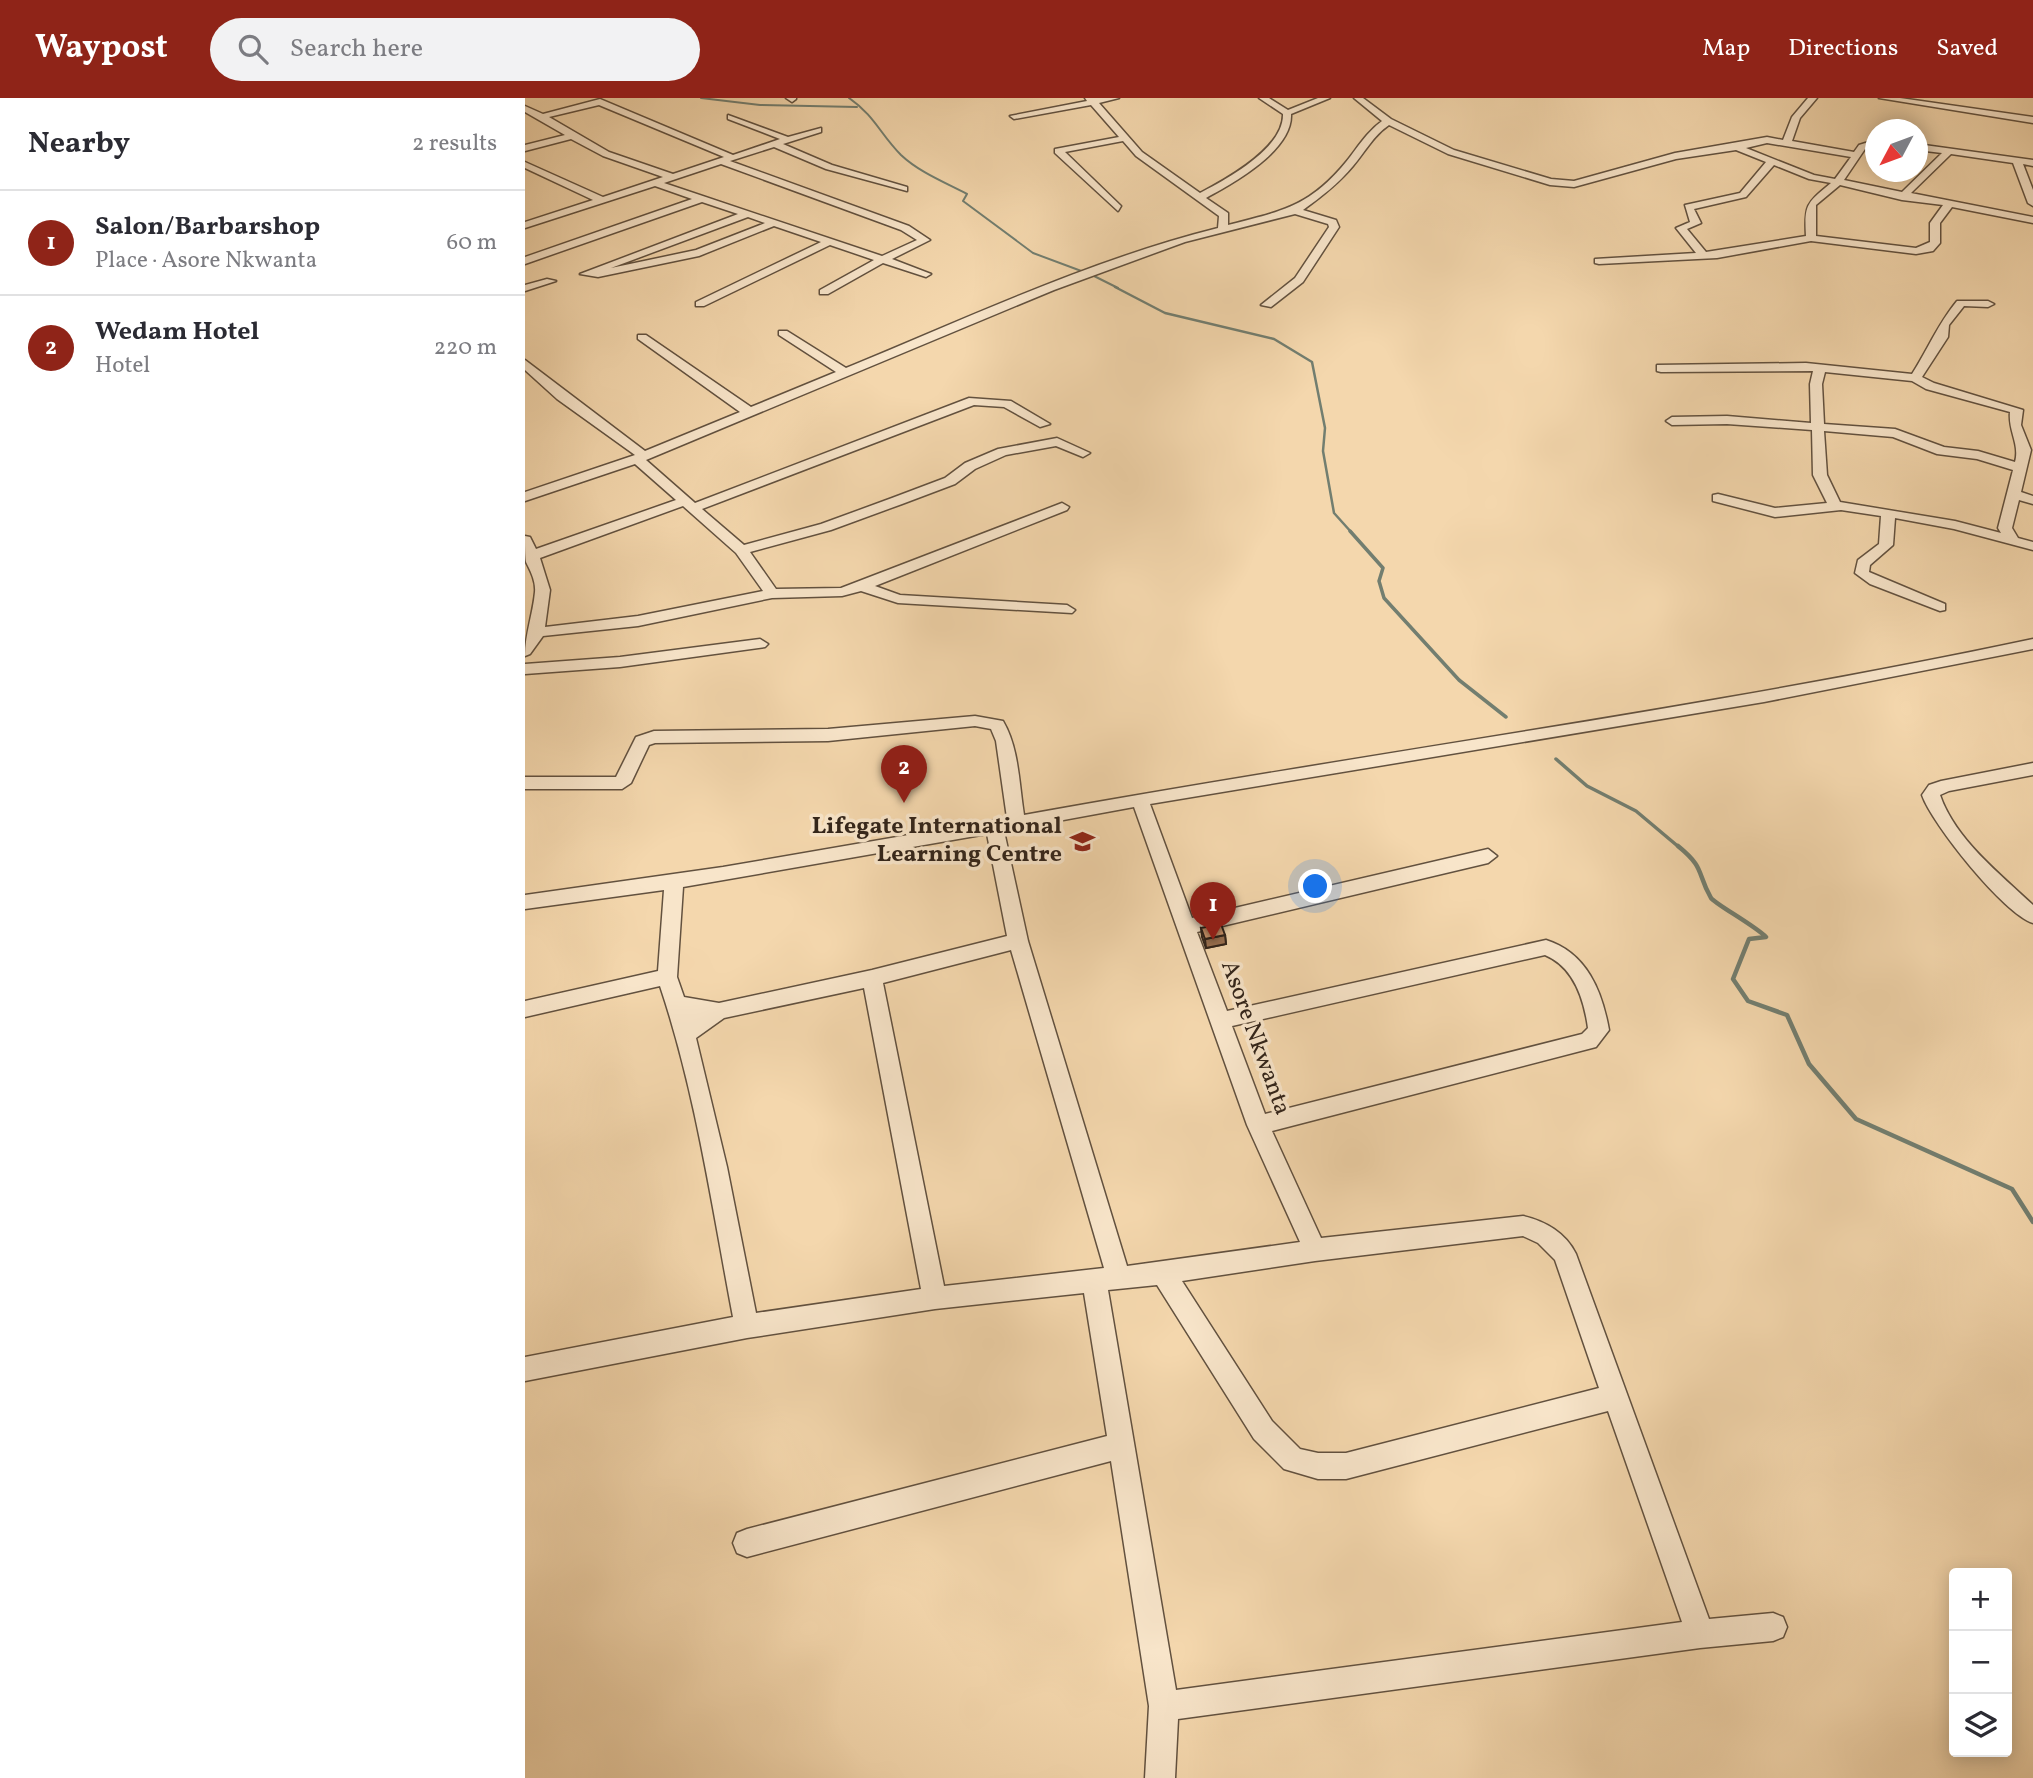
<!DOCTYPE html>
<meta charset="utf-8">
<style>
:root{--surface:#fff;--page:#f2f2f3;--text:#2b2b33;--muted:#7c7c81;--line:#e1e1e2;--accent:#8f2418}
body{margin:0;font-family:Vollkorn,serif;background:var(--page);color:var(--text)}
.controls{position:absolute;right:21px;bottom:21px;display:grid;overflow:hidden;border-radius:7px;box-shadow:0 4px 18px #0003}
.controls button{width:63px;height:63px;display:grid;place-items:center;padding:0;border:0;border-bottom:2px solid var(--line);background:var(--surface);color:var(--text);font:35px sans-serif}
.compass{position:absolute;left:1340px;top:21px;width:63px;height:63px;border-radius:50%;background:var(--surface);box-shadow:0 4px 18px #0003;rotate:229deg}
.you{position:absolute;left:791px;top:789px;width:24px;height:24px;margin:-18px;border:5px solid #fff;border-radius:50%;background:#1a73e8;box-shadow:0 0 0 10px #1a73e833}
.badge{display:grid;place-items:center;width:46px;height:46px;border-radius:50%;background:var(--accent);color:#fff;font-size:23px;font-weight:700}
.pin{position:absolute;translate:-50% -58px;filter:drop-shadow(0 2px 4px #0008)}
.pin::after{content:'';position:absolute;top:37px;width:24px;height:21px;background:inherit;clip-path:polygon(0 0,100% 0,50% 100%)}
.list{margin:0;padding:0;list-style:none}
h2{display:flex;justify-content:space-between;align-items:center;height:91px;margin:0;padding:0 28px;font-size:30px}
h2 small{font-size:23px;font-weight:400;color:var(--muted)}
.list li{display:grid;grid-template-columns:46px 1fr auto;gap:21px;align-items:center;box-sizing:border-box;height:105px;padding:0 28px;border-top:2px solid var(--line)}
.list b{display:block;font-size:26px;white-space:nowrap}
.list p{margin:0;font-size:23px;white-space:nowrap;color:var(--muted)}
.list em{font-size:23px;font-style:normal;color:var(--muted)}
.icon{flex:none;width:38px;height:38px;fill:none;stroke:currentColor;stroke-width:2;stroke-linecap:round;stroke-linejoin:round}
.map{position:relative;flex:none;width:1508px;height:1680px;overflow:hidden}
header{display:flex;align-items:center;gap:42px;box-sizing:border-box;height:98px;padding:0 35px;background:var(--accent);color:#fff}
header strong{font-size:33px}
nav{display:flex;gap:38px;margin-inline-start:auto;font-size:24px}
.search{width:490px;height:63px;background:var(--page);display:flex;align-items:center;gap:18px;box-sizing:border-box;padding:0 24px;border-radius:38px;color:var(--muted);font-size:26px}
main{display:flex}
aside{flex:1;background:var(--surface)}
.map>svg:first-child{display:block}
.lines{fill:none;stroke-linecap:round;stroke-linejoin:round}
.stream-far3{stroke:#727e70;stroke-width:2}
.stream-far2{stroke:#727e70;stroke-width:2.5}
.stream-far1{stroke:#727e70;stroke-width:3.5}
.stream{stroke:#727e70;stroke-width:4.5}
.minor-casing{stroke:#62513f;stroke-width:3}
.minor{fill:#f8e5ca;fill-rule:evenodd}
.wall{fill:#bf8a64;stroke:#32241a;stroke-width:2}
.shaded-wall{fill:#9b7151;stroke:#32241a;stroke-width:2}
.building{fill:#dea174;stroke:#32241a;stroke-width:2}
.labels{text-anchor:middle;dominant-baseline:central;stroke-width:7;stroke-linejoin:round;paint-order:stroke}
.poi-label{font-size:24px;font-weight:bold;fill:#32241a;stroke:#f8e5ca;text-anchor:end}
.street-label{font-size:24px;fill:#32241a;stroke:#f8e5ca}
</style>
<header>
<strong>Waypost</strong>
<div class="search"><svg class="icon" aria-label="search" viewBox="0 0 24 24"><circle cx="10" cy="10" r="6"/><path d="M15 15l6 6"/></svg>Search here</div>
<nav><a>Map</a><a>Directions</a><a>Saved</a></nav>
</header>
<main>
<aside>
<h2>Nearby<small>2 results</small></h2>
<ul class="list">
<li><span class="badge">1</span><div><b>Salon/Barbarshop</b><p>Place · Asore Nkwanta</p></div><em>60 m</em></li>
<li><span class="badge">2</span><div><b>Wedam Hotel</b><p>Hotel</p></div><em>220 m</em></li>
</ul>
</aside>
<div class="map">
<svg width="1508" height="1680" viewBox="0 0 1508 1680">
<rect width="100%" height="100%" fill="#f4d7ad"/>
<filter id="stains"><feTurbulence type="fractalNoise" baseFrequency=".00286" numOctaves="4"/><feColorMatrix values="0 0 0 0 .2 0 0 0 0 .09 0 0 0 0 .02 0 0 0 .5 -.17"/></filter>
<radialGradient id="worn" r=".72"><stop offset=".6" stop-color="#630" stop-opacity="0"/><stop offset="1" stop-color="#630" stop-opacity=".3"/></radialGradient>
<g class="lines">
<path class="stream-far3" d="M 176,0 L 235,7 L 332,9
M 324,0 C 350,18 355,36 376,57 C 394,74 419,84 442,96 L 438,103 L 508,155 L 559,174
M 569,178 L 593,190"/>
<path class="stream-far2" d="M 590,189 L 640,215 L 749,241 L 787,264 L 800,330 L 798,353 L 809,415 L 827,435"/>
<path class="stream-far1" d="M 825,433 L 858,470 L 854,483 L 859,500 L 934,582 L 981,619
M 1031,661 L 1062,688 L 1111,713 L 1155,750"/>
<path class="stream" d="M 1153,748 C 1181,771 1171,774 1186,800 C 1190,806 1229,827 1241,839 L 1224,841 L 1208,881 L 1223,903 L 1262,917 L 1284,966 L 1331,1021 L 1487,1091 L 1508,1124"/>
<defs>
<path id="minor" d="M 261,0 L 271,0 L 271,1 L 267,4 Z
M 560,0 L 594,0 L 574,5 L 617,54 L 675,95 C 702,81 759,50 758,16 L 734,0 L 744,0 L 763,12 L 793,0 L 805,0 L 766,16 C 768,52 709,85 681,100 L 703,115 L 703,127 C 757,113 784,109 821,64 C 833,49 842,34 857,23 L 829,0 L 838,0 L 866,21 L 929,52 L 1026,81 L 1049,83 L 1150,55 L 1242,39 L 1258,42 L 1267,19 L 1283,0 L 1292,0 L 1275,20 L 1267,43 L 1329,54 L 1334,47 L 1350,42 L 1350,48 L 1340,51 L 1319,82 L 1377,94 L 1417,55 L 1392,52 L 1392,46 L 1508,62 L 1508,68 L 1498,66 L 1508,92 L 1508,108 L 1503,105 L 1488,65 L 1426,56 L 1386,95 L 1508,119 L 1508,125 L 1427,109 L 1415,125 L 1415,145 L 1408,153 L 1391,156 L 1286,143 L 1192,160 L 1074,166 L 1070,165 L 1070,161 L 1171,155 L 1151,130 L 1165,124 L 1160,107 L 1215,95 L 1241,64 L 1211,52 L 1151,61 L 1049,89 L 1025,87 L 923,56 L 864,27 C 848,38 840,54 828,68 C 813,86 796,99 778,112 L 811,122 L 814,129 L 778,184 L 746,209 L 736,207 L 770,180 L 804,129 L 803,126 L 770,116 L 660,144 L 529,192 L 121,362 L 170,405 L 444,300 L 486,303 L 525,326 L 515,329 L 479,309 L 449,307 L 177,411 L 219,447 L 296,426 L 367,400 L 420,380 L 440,365 L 473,351 L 532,340 L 565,355 L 558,359 L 531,348 L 481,357 L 450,371 L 430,386 L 377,406 L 306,432 L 225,454 L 251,491 L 316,490 L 537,405 L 544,409 L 542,412 L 350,488 L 375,497 L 542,507 L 550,512 L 547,515 L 373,505 L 336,493 L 317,498 L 247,500 L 113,528 L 18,538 L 5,556 L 0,558 C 0,536 8,516 10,494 C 11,483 5,472 1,464 C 0,459 0,445 0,438 L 5,439 L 11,451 L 151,402 L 110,366 L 0,403 L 0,394 L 110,357 L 32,301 L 0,272 L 0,262 L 120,353 L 215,314 L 113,241 L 113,237 L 121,237 L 226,309 L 311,274 L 254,237 L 254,233 L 262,233 L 321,270 C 443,220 565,162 693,130 L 694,118 L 611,58 L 598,43 L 540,54 L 596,108 L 593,113 L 530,55 L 530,51 L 594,39 L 566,7 L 489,21 L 485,18 L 562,3 ZM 1242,45 L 1326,59 L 1310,81 L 1289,77 L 1221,50 ZM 1249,67 L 1284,81 L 1306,85 C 1282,105 1279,106 1281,138 L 1181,154 L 1162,131 L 1176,125 L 1169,111 L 1221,99 ZM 1315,87 L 1377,102 L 1418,107 L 1405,125 L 1405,144 L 1391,150 L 1291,138 L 1291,107 ZM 158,408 L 211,455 L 238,493 L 113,518 L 20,529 L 25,492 L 15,460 Z
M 1354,0 L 1375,0 L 1508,19 L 1508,25 Z
M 75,1 L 208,57 L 255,41 L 203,21 L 203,17 L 263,39 L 296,30 L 296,34 L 258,46 L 307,67 L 382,89 L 382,93 L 301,71 L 249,49 L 205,63 L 384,128 L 405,142 L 367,161 L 406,176 L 401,179 L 358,165 L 303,196 L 295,196 L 295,192 L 349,162 L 305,147 L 179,208 L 171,208 L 171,204 L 296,144 L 249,128 L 174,158 L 73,179 L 55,176 L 213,116 L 177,104 L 0,166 L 0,159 L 167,101 L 130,88 L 0,130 L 0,124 L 68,102 L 0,70 L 0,64 L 78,99 L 138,79 L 78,58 L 46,41 L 0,53 L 0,47 L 40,37 L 0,14 L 0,8 L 18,16 ZM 74,7 L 199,59 L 148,76 L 84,54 L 24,19 ZM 196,66 L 376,132 L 392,142 L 357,158 L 139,85 ZM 223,119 L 240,125 L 171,152 L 86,170 Z
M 22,181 L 31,183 L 0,193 L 0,187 Z
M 1432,203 L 1463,203 L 1469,206 L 1463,209 L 1439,208 L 1424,227 L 1423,239 L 1397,279 L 1409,285 L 1498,312 L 1496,327 L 1506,352 L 1496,394 L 1508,398 L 1508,406 L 1494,402 L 1487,430 L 1493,440 L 1508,444 L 1508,452 L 1429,431 L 1370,420 L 1368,447 L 1345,467 L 1344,474 L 1420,506 L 1420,512 L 1415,513 L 1345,486 L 1330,475 L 1333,462 L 1354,446 L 1356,418 L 1316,412 L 1250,419 L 1188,403 L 1188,397 L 1193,396 L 1250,410 L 1302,405 L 1288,377 L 1287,332 L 1202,326 L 1147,327 L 1141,323 L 1147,319 L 1202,318 L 1286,325 L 1285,286 L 1288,273 L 1136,274 L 1132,273 L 1132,267 L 1281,265 L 1387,276 C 1403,251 1413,226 1432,203 ZM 1300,274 L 1387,283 L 1401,291 L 1485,314 C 1483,333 1495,346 1490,364 L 1453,353 L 1419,349 L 1370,331 L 1299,326 L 1297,286 ZM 1299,333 L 1368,339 L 1412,356 L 1452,361 L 1488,372 L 1473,430 L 1476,435 L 1430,423 L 1315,404 L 1302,377 Z
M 235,541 L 243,546 L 240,549 L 95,569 L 0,576 L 0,566 L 95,559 Z
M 1508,541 L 1508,551 L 1239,604 L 625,706 L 667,820 L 963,751 L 972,758 L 963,765 L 672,834 L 702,913 L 1021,842 C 1062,855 1077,893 1084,932 L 1071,949 L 747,1033 L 796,1140 L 998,1118 C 1020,1123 1041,1135 1051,1156 L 1184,1521 L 1248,1515 L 1258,1519 L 1262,1529 L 1258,1539 L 1248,1543 L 1175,1550 L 653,1621 L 650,1680 L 620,1680 L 624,1608 L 586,1363 L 222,1459 L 212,1455 L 208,1445 L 212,1435 L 222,1431 L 582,1338 L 559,1195 L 410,1211 L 222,1240 L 0,1283 L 0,1259 L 208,1219 C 187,1109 171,995 135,888 L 0,919 L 0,903 L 133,873 L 139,792 L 0,811 L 0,797 L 198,769 L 482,720 L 471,643 L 466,631 L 450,628 L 303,643 L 130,645 L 124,647 L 106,685 L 97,691 L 0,691 L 0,679 L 91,679 L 111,639 L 129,633 L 303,631 L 450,618 L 478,623 C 494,650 494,686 499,717 C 835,656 1174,612 1508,541 ZM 609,709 L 722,1027 L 775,1144 L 602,1168 L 503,843 L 479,733 ZM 462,736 L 482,838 L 347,872 L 194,905 L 159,899 L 152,879 L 158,789 ZM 486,852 L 579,1170 L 419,1188 L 358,885 ZM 1020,857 C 1049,869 1059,901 1063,930 L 1057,936 L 740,1016 L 707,928 ZM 339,890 L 396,1191 L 231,1215 L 202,1069 L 171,940 L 199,920 ZM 998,1138 L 1013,1145 L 1030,1162 L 1074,1290 L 821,1355 L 793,1355 L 775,1351 L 747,1323 L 657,1183 L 790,1163 ZM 632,1187 L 729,1341 L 759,1371 L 793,1381 L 821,1381 L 1083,1313 L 1157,1524 L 651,1592 L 583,1192 Z
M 1508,665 L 1508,677 L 1424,693 L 1415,697 C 1430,741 1475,776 1508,807 L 1508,825 C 1479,816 1407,726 1397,697 L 1404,687 L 1416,683 Z"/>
</defs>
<use href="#minor" class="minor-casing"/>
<use href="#minor" class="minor"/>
</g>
<path class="wall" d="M 676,830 L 700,837 L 701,846 L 681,850 L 677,839 Z"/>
<path class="shaded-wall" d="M 700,837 L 701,846 L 681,850 L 680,841 Z"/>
<path class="building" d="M 696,826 L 700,837 L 680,841 L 676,830 Z"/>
<defs>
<symbol id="school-bare" viewBox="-9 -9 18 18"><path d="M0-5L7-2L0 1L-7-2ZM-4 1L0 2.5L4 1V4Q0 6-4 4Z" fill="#8f2418" stroke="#f8e5ca" stroke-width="2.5" paint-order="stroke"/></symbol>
</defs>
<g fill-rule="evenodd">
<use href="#school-bare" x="540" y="726" width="35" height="35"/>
</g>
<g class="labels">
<g class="poi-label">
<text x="537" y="729">Lifegate International<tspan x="537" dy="28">Learning Centre</tspan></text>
</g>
<g class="street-label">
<text transform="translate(730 940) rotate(70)">Asore Nkwanta</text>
</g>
</g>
<rect width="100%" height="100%" filter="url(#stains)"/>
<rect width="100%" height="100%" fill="url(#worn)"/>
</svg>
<div class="controls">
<button>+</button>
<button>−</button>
<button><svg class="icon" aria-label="layers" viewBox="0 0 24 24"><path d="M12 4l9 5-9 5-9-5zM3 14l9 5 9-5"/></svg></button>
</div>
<svg class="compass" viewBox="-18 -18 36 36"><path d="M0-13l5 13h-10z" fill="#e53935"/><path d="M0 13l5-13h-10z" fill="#7c7c81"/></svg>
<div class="you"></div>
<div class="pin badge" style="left:688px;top:842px">1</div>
<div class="pin badge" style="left:379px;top:705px">2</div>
</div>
</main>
